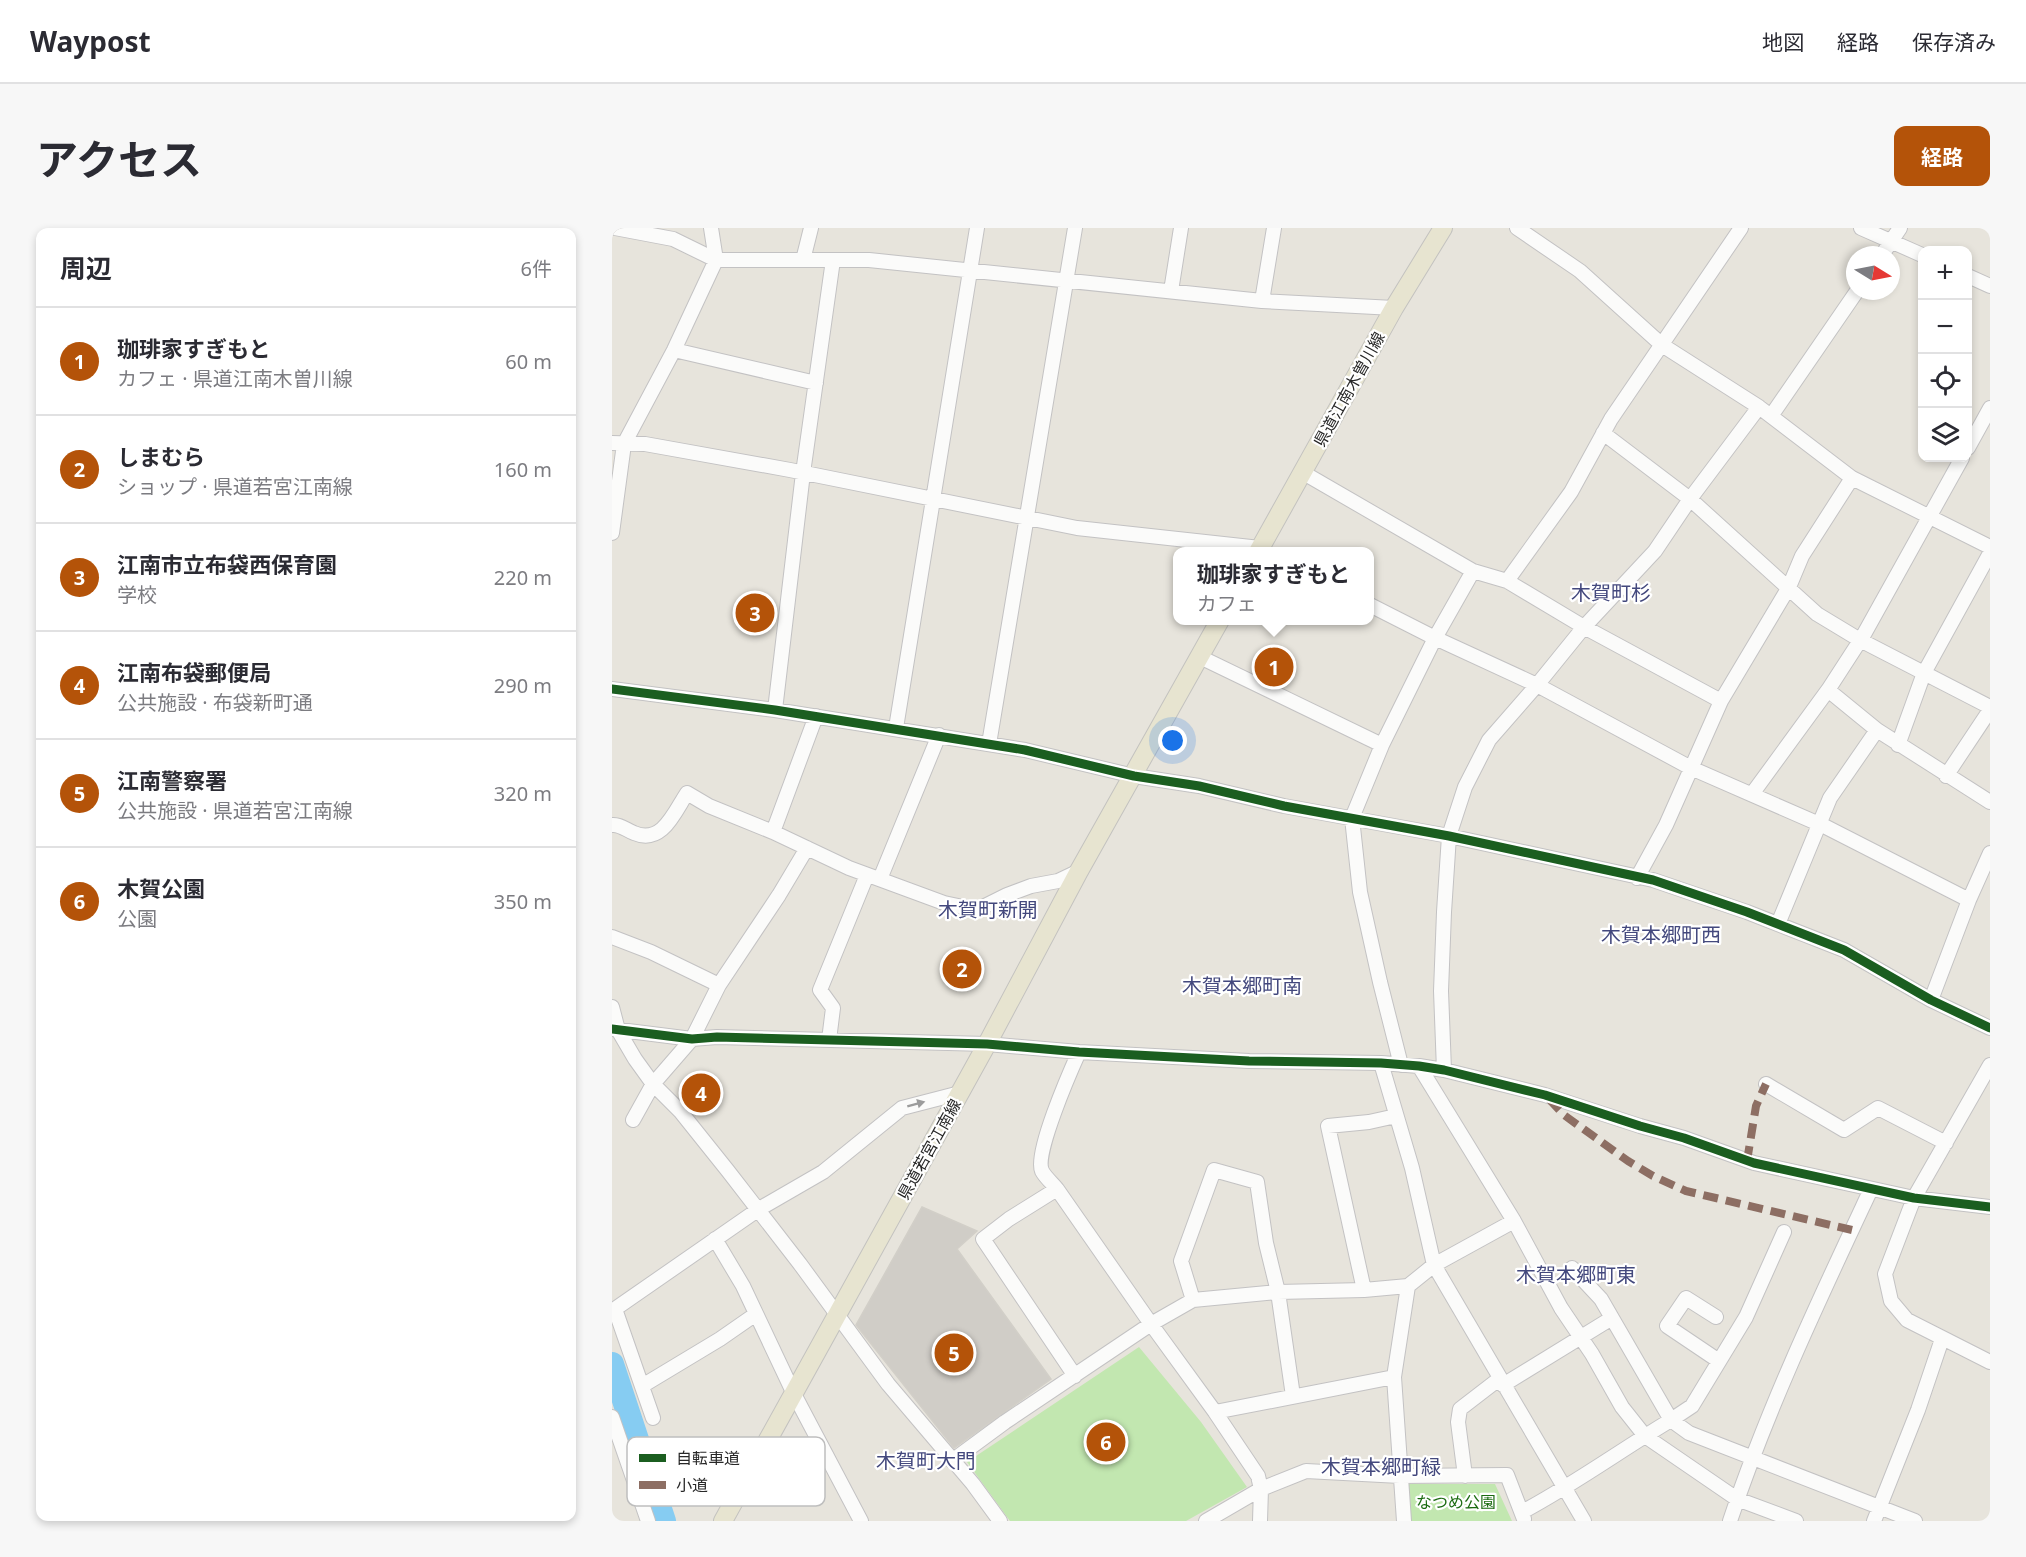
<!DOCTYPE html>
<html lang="ja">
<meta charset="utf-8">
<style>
:root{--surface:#fff;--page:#f7f7f7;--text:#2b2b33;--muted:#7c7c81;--line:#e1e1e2;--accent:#b45309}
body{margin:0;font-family:"Noto Sans","Noto Sans JP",sans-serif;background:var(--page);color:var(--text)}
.controls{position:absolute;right:18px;top:18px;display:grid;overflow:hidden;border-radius:12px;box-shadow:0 3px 9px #0003}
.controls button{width:54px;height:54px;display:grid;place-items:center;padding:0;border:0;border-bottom:2px solid var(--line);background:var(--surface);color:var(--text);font:30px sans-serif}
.compass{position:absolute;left:1234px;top:18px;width:54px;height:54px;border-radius:50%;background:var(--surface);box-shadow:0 3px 9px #0003;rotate:100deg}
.you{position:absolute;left:561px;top:513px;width:21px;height:21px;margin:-15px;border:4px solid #fff;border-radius:50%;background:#1a73e8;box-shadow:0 0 0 9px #1a73e833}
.badge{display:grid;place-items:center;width:39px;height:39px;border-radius:50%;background:var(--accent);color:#fff;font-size:20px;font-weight:700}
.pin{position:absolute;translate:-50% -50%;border:3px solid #fff;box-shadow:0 2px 6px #0006}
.popup{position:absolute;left:561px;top:319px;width:201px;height:78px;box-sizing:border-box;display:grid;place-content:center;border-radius:12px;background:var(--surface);filter:drop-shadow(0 2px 4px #0005);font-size:20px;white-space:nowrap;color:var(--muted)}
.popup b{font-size:22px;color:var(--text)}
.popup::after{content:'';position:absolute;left:50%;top:100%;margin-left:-12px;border:12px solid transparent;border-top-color:var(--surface)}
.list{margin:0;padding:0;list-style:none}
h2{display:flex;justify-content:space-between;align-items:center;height:78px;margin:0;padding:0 24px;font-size:26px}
h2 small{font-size:20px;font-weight:400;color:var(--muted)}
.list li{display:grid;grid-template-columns:39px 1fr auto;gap:18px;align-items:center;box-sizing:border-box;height:108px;padding:0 24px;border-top:2px solid var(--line)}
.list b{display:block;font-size:22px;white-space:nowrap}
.list p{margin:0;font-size:20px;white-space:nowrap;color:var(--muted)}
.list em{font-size:20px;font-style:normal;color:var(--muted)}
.icon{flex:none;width:33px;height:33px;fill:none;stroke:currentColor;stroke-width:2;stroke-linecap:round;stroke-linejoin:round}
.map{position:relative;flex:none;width:1378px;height:1293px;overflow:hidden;border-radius:12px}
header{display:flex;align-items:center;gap:36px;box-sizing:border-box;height:84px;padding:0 30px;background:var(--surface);border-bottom:2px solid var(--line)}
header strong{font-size:28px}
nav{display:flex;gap:33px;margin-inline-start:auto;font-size:21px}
.intro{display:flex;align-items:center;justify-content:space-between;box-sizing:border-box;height:144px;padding:0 36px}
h1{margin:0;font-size:42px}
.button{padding:15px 27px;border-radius:12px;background:var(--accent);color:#fff;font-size:21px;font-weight:700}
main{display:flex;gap:36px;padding:0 36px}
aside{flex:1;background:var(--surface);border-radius:12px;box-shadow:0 3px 9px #0003}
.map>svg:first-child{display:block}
.green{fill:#c2e7b0}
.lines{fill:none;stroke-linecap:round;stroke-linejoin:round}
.river{stroke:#86ccf2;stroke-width:24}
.building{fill:#d0cdc7;stroke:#d2cfc8;stroke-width:1.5}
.minor-casing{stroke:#c3c2c3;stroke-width:16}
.major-casing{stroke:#c3c2bf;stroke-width:20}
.minor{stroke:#fbfbfa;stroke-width:14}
.major{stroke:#e7e4d0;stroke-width:18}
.quiet{stroke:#8d6e63;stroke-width:8;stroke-dasharray:15 8;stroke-linecap:butt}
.cycleway-casing{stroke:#fff;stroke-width:13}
.cycleway{stroke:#1b5e20;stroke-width:9}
.oneway{fill:#9c9c9c}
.labels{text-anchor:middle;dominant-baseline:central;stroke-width:4.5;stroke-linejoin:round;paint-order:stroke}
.street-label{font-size:16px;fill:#282828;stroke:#fff}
.park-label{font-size:16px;fill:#1b6b11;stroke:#fff}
.quarter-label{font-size:20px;fill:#43487d;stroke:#fff}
.key{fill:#fff;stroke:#bebebe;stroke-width:1.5}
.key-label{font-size:16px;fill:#282828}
</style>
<header>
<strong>Waypost</strong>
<nav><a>地図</a><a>経路</a><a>保存済み</a></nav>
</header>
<div class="intro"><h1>アクセス</h1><a class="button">経路</a></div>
<main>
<aside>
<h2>周辺<small>6件</small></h2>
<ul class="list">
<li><span class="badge">1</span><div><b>珈琲家すぎもと</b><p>カフェ · 県道江南木曽川線</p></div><em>60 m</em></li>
<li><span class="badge">2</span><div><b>しまむら</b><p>ショップ · 県道若宮江南線</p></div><em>160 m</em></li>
<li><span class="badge">3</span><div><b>江南市立布袋西保育園</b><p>学校</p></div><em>220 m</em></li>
<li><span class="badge">4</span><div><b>江南布袋郵便局</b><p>公共施設 · 布袋新町通</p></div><em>290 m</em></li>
<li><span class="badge">5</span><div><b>江南警察署</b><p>公共施設 · 県道若宮江南線</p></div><em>320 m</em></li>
<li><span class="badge">6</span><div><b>木賀公園</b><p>公園</p></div><em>350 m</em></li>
</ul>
</aside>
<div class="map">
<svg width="1378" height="1293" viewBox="0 0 1378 1293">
<rect width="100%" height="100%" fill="#e7e4dc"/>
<path class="green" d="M 527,1119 L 589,1194 L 635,1259 L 574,1293 L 398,1293 L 355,1234 Z
M 796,1256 L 883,1256 L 900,1293 L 797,1293 Z"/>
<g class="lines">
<path class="river" d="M 0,1136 L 52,1293"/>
</g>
<path class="building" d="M 310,979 L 365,1003 L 345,1021 L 439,1151 L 342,1220 L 244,1097 Z"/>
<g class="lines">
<defs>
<path id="minor" d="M 3,0 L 61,11 L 104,32 L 257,32 L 650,73 L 782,80
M 905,0 L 968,43 L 1050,117 L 1147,179 L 1240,250 L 1378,319
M 1249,0 L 1310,27
M 1270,27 L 1288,0
M 191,32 L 199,0
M 1356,48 L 1378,58
M 559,63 L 569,0
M 650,73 L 662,0
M 62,122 L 204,155
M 1159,188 L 1245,63
M 991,205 L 1078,271 L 1205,386 L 1248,412 L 1378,479
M 0,215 L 33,216 L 178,242 L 465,300 L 648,320 L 654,324
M 1356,220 L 1378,180
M 690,244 L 861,343 L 895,353 L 972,399 L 1109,473
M 0,305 L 12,216 L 62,122 L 104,32 L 99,0
M 895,353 L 959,264 L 999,191 L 1129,0
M 758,377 L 823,410 L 925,457 L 1079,540 L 1214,599 L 1357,672 L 1378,625
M 588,429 L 770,517
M 0,461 L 163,482 L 413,522 L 522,548 L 587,558 L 672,578 L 837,608 L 1041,652 L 1135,684 L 1232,722 L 1319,772 L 1378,800
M 1216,462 L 1265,502 L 1378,574
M 163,482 L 191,245 L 221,32
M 284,500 L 365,0
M 377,516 L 463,0
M 1286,517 L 1312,445 L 1378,325
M 1334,548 L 1378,482
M 1140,566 L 1216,462 L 1251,408 L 1350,230
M 0,597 C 8,596 14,602 22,605 C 50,617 62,585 75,565 L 97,578 L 161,604 L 237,640 L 332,675 L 365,682 L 395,667 L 419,658 L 446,653 L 467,643
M 161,604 L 204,488
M 1025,650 L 1054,597 L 1109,473 L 1177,359 L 1190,328 L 1240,250
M 268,651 L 327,507
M 1166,696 L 1218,570 L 1265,502
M 0,709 L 39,724 L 107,757
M 1319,772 L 1357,672
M 0,779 L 6,802 L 23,831 L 41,856 L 68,883 L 116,943 L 188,1036 L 276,1156 L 361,1256 L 388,1293
M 0,801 L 80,811 L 105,809 L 375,816 L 467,824 L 637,833 L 769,835 L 807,838 L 832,842 L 933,867 L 1028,898 L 1072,910 L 1142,935 L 1302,970 L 1378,979
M 217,812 L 221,780 L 208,762 L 255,647
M 769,835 L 800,940 L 822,1037 L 972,1293
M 789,837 L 768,754 L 748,664 L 740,590 L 770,517 L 823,410 L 861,343
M 1378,837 L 1302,970 L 1273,1046 L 1279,1073 L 1295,1092 L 1378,1134
M 807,838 L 902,993 L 949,1080 L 980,1126 L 1010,1179 L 1033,1208 L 1125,1271 L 1184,1293
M 832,842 L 829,763 L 832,684 L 837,608 L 853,559 L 877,512 L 925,457 L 972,399 L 1043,323 L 1078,271 L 1147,179
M 1154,856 L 1232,902 L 1266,880 L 1334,915
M 21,892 L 41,856 L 80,811 L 107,757 L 167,667 L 195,620
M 445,961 C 441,956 433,949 430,943 C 422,926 458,844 467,824
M 103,1011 L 131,1058 L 182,1166 L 249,1293
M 960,1040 L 989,1071 L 1059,1192 L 1080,1178 L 1134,1089 L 1172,1004
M 752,1062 L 716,898 L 757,894 L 784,888
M 581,1072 L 569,1033 L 602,942 L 645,954 L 654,1015 L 666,1064 L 681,1168
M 3,1081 L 41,1190
M 0,1083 L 147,981 L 211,944 L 290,880 L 348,865
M 1104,1089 L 1074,1070 L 1055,1098 L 1107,1133
M 463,1148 L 371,1011 L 397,991 L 445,961 L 539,1096 L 603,1184 L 646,1248 L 649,1261 L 648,1293
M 891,1157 L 1000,1090
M 30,1158 L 108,1111 L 144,1086
M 603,1184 L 782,1149
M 0,1189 L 36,1293
M 340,1233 L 393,1194 L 539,1096 L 581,1072 L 666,1064 L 752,1062 L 796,1058 L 822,1037 L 902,993
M 853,1248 L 846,1194 L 848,1181 L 887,1151
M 910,1284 C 961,1257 1009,1222 1059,1192 L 1077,1205 L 1303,1293
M 594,1293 L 649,1261 L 694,1243 L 788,1248 L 895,1247 L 912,1291
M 792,1293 L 782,1149 L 796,1058
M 1118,1293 C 1156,1179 1208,1070 1259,961
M 1262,1293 L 1306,1182 L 1330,1111"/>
<path id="major" d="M 646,324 L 782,80 L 831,0
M 111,1293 L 375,816 L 467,643 L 608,392"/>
</defs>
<use href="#minor" class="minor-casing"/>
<use href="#major" class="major-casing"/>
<use href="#minor" class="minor"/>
<use href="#major" class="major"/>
<path class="quiet" d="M 937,871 L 952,887 L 1016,933 L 1041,948 L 1074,963 L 1240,1002
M 1135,933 L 1144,878 L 1154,856"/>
<defs>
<path id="cycleway" d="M 0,461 L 163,482 L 413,522 L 522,548 L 587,558 L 672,578 L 837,608 L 1041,652 L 1135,684 L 1232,722 L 1319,772 L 1378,800
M 0,801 L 80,811 L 105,809 L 375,816 L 467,824 L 637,833 L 769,835 L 807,838 L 832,842 L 933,867 L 1028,898 L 1072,910 L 1142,935 L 1302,970 L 1378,979"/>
</defs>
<use href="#cycleway" class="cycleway-casing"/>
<use href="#cycleway" class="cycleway"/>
</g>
<defs><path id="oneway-solid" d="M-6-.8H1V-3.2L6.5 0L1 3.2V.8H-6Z" transform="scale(1.5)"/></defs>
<use class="oneway" href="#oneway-solid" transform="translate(304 876) rotate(-15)"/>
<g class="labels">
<g class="street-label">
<text transform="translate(737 161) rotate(-61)">県道江南木曽川線</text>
<text transform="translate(317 921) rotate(-61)">県道若宮江南線</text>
</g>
<g class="park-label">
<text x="844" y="1274">なつめ公園</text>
</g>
<g class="quarter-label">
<text x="999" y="364">木賀町杉</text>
<text x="376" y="681">木賀町新開</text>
<text x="1049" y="706">木賀本郷町西</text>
<text x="630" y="757">木賀本郷町南</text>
<text x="964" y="1046">木賀本郷町東</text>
<text x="314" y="1232">木賀町大門</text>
<text x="769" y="1238">木賀本郷町緑</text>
</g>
</g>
<rect x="15" y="1209" width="198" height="69" rx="9" class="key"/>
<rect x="27" y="1226" width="27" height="8" fill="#1b5e20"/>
<rect x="27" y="1253" width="27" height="8" fill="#8d6e63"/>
<g class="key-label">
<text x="64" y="1236">自転車道</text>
<text x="64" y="1263">小道</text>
</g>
</svg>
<div class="controls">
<button>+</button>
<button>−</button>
<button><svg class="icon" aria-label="locate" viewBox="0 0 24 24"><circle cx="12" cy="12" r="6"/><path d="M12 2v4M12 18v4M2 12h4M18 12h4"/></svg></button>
<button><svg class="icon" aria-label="layers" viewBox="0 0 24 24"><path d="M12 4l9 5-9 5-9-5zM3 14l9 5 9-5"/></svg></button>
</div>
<svg class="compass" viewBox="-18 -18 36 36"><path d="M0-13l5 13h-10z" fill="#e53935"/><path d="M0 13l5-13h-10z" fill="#7c7c81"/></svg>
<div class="you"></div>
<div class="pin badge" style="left:662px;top:439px">1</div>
<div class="popup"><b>珈琲家すぎもと</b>カフェ</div>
<div class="pin badge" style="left:350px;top:741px">2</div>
<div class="pin badge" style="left:143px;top:385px">3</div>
<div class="pin badge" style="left:89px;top:865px">4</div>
<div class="pin badge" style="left:342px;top:1125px">5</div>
<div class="pin badge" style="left:494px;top:1214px">6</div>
</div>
</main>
